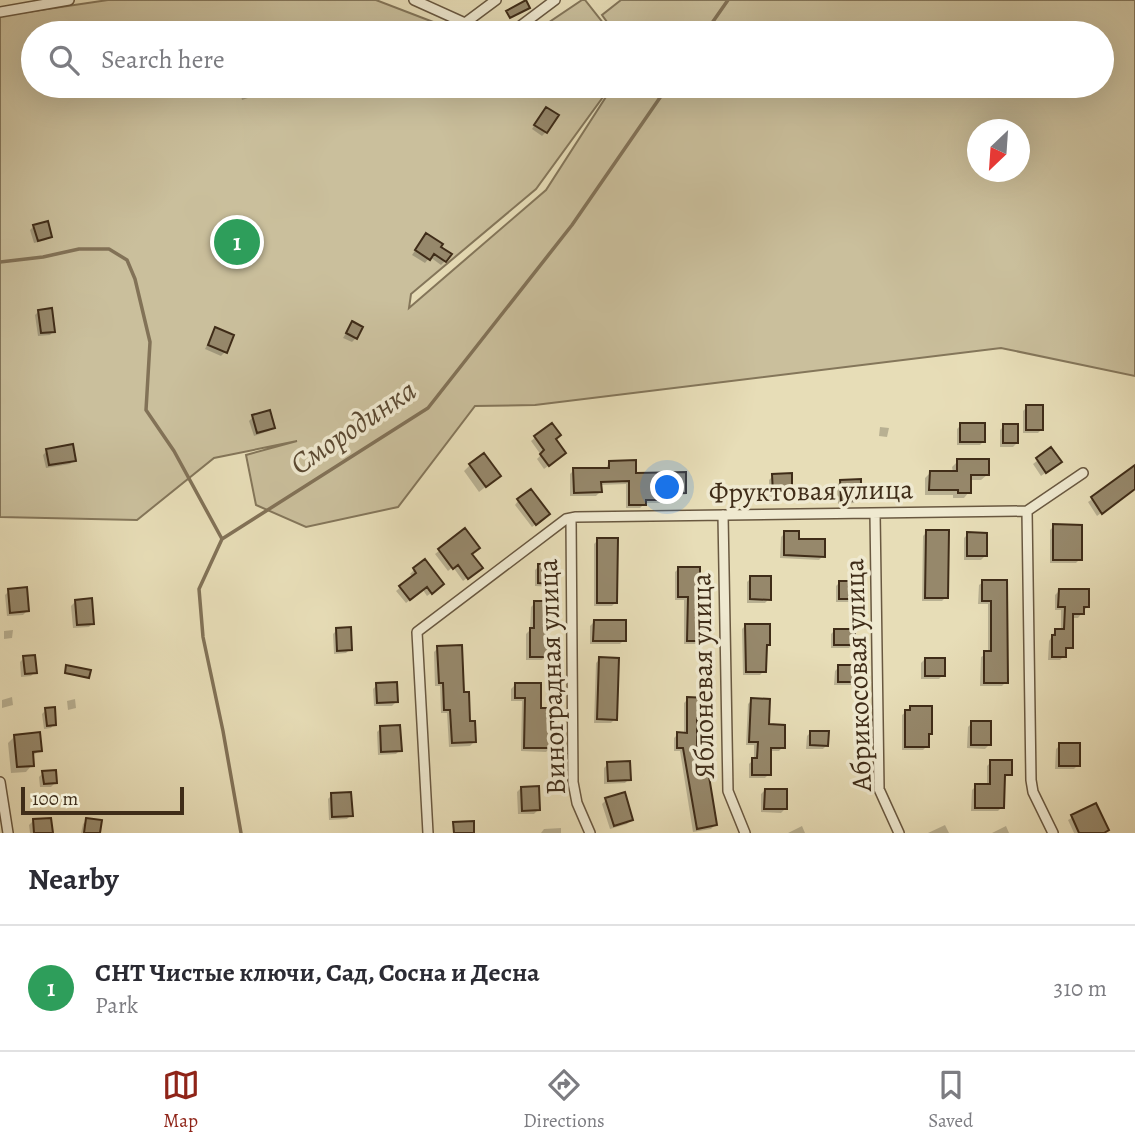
<!DOCTYPE html>
<meta charset="utf-8">
<style>
:root{--surface:#fff;--page:#f7f7f7;--text:#2b2b33;--muted:#7c7c81;--line:#e1e1e2;--accent:#8f2418}
body{margin:0;font-family:Alegreya,serif;background:var(--page);color:var(--text)}
.compass{position:absolute;left:967px;top:119px;width:63px;height:63px;border-radius:50%;background:var(--surface);box-shadow:0 7px 28px #0002;rotate:205deg}
.scale{position:absolute;left:21px;bottom:18px;width:163px;box-sizing:border-box;padding-left:7px;border:4px solid #3f2c18;border-top:0;font-size:19px;line-height:24px;white-space:nowrap;color:#3f2c18;-webkit-text-stroke:5px #efe9d0;paint-order:stroke}
.you{position:absolute;left:668px;top:488px;width:24px;height:24px;margin:-18px;border:5px solid #fff;border-radius:50%;background:#1a73e8;box-shadow:0 0 0 10px #1a73e833}
.badge{display:grid;place-items:center;width:46px;height:46px;border-radius:50%;background:var(--accent);color:#fff;font-size:23px;font-weight:700}
.pin{position:absolute;translate:-50% -50%;border:4px solid #fff;box-shadow:0 2px 7px #0006}
.list{margin:0;padding:0;list-style:none}
h2{display:flex;justify-content:space-between;align-items:center;height:91px;margin:0;padding:0 28px;font-size:30px}
h2 small{font-size:23px;font-weight:400;color:var(--muted)}
.list li{display:grid;grid-template-columns:46px 1fr auto;gap:21px;align-items:center;box-sizing:border-box;height:126px;padding:0 28px;border-top:2px solid var(--line)}
.list b{display:block;font-size:26px;white-space:nowrap}
.list p{margin:0;font-size:23px;white-space:nowrap;color:var(--muted)}
.list em{font-size:23px;font-style:normal;color:var(--muted)}
.icon{flex:none;width:38px;height:38px;fill:none;stroke:currentColor;stroke-width:2;stroke-linecap:round;stroke-linejoin:round}
.map{position:relative;flex:none;width:1135px;height:833px;overflow:hidden}
.search{position:absolute;background:var(--surface);box-shadow:0 7px 28px #0002;left:21px;right:21px;top:21px;height:77px;display:flex;align-items:center;gap:18px;box-sizing:border-box;padding:0 24px;border-radius:38px;color:var(--muted);font-size:26px}
.sheet{height:217px;background:var(--surface)}
nav{display:flex;justify-content:space-around;align-items:center;box-sizing:border-box;height:98px;border-top:2px solid var(--line);background:var(--surface);font-size:19px;color:var(--muted)}
nav a{display:grid;justify-items:center;gap:4px}
nav .on{color:var(--accent)}
.map>svg:first-child{display:block}
.green{fill:#cabf9c;stroke:#84765a;stroke-width:2;fill-rule:evenodd}
.shadow{fill:#0003}
.lines{fill:none;stroke-linecap:round;stroke-linejoin:round}
.stream{stroke:#827257;stroke-width:3.5}
.building{fill:#96886b;stroke:#3f2c18;stroke-width:2}
.minor-casing{stroke:#695840;stroke-width:12}
.minor{stroke:#efe9d0;stroke-width:9}
.labels{text-anchor:middle;dominant-baseline:central;stroke-width:7;stroke-linejoin:round;paint-order:stroke}
.street-label{font-size:28px;fill:#3f2c18;stroke:#efe9d0}
.water-label{font-size:30px;font-style:italic;fill:#5b4932;stroke:#efe9d0}
</style>
<div class="map">
<svg width="1135" height="833" viewBox="0 0 1135 833">
<rect width="100%" height="100%" fill="#e7ddb7"/>
<filter id="stains"><feTurbulence type="fractalNoise" baseFrequency=".00286" numOctaves="4"/><feColorMatrix values="0 0 0 0 .2 0 0 0 0 .09 0 0 0 0 .02 0 0 0 .5 -.17"/></filter>
<radialGradient id="worn" r=".72"><stop offset=".6" stop-color="#630" stop-opacity="0"/><stop offset="1" stop-color="#630" stop-opacity=".3"/></radialGradient>
<path class="green" d="M 108,0 L 376,0 L 462,33 L 33,33 L 33,86 L 611,86 L 536,189 L 411,294 L 409,308 L 546,190 L 613,86 L 1102,86 L 1102,33 L 615,33 L 602,15 L 621,0 L 1135,0 L 1135,376 L 1001,348 L 535,405 L 475,406 L 398,507 L 306,527 L 256,505 L 246,455 L 297,441 L 214,458 L 137,520 L 0,517 L 0,16 ZM 978,130 L 1020,130 L 1020,172 L 978,172 Z
M 582,0 L 585,0 L 611,33 L 533,33 Z"/>
<path class="shadow" d="M 231,86 L 253,86 L 255,93 L 251,97 L 242,100 L 241,95 L 234,97 Z
M 542,113 L 546,132 L 542,136 L 532,129 Z
M 34,226 L 50,236 L 46,240 L 34,243 L 30,230 Z
M 423,239 L 439,247 L 445,261 L 441,265 L 430,257 L 425,263 L 412,255 Z
M 39,311 L 54,331 L 50,335 L 38,336 L 35,315 Z
M 352,323 L 356,338 L 352,342 L 343,338 Z
M 215,329 L 225,352 L 221,356 L 205,349 Z
M 1027,407 L 1042,429 L 1038,433 L 1023,433 L 1023,411 Z
M 253,417 L 273,427 L 269,431 L 254,436 L 249,421 Z
M 551,425 L 560,457 L 544,469 L 537,459 L 541,455 L 531,441 Z
M 961,425 L 984,441 L 980,445 L 957,445 L 957,429 Z
M 1004,426 L 1017,443 L 1013,447 L 1000,447 L 1000,430 Z
M 880,427 L 889,428 L 887,437 L 879,436 Z
M 1051,450 L 1055,466 L 1041,476 L 1033,464 Z
M 47,451 L 74,460 L 70,464 L 46,468 L 43,455 Z
M 958,461 L 987,475 L 981,480 L 969,480 L 969,492 L 964,498 L 953,498 L 953,495 L 925,495 L 925,478 L 930,473 L 953,473 L 952,467 Z
M 609,462 L 684,492 L 680,496 L 664,497 L 660,503 L 645,503 L 640,508 L 626,508 L 626,484 L 600,485 L 600,492 L 596,496 L 570,496 L 570,474 L 574,470 L 606,469 Z
M 470,465 L 492,482 L 479,492 L 464,471 Z
M 1135,473 L 1135,489 L 1097,516 L 1088,502 L 1117,482 Z
M 773,476 L 791,492 L 787,496 L 769,497 L 769,480 Z
M 841,481 L 859,499 L 855,503 L 838,504 L 837,485 Z
M 518,501 L 544,518 L 532,527 L 515,505 Z
M 1054,526 L 1080,559 L 1076,563 L 1050,563 L 1050,530 Z
M 465,531 L 476,571 L 463,581 L 453,567 L 448,571 L 435,554 Z
M 927,532 L 946,597 L 942,601 L 922,601 L 923,536 Z
M 785,533 L 797,540 L 823,556 L 819,560 L 780,558 L 781,537 Z
M 968,534 L 985,556 L 981,560 L 964,560 L 964,538 Z
M 598,540 L 616,602 L 612,606 L 594,606 L 594,544 Z
M 539,566 L 556,583 L 552,587 L 535,586 L 535,570 Z
M 679,568 L 698,614 L 706,640 L 702,644 L 684,644 L 684,600 L 675,600 L 675,572 Z
M 414,570 L 438,588 L 427,596 L 423,590 L 406,603 L 396,591 L 413,577 L 410,574 Z
M 751,578 L 769,599 L 765,603 L 747,603 L 747,582 Z
M 840,582 L 858,598 L 854,602 L 836,602 L 836,586 Z
M 983,582 L 1006,582 L 1006,682 L 1002,686 L 980,686 L 981,657 L 988,653 L 988,604 L 978,604 L 979,585 Z
M 9,591 L 27,611 L 23,615 L 7,616 L 5,595 Z
M 1059,591 L 1087,607 L 1078,618 L 1071,618 L 1071,647 L 1064,651 L 1064,656 L 1060,660 L 1048,660 L 1049,641 L 1055,631 L 1061,631 L 1061,610 L 1055,610 L 1055,595 Z
M 75,602 L 93,623 L 89,627 L 73,628 L 71,606 Z
M 535,603 L 555,618 L 551,622 L 547,622 L 546,656 L 542,660 L 526,660 L 526,634 L 530,630 L 531,607 Z
M 594,622 L 624,640 L 620,644 L 590,644 L 590,626 Z
M 746,625 L 768,644 L 765,648 L 764,671 L 760,675 L 743,675 L 742,629 Z
M 13,630 L 12,638 L 4,639 L 4,631 Z
M 337,630 L 350,649 L 346,653 L 334,654 L 333,634 Z
M 835,630 L 853,644 L 849,648 L 831,648 L 831,634 Z
M 438,648 L 462,694 L 474,742 L 470,746 L 449,747 L 447,713 L 441,713 L 440,686 L 435,686 L 434,652 Z
M 24,658 L 35,672 L 31,676 L 21,677 L 20,662 Z
M 600,659 L 615,719 L 611,723 L 594,723 L 596,663 Z
M 925,659 L 943,675 L 939,679 L 921,679 L 921,663 Z
M 67,667 L 88,677 L 64,674 Z
M 839,667 L 856,681 L 852,685 L 834,685 L 835,671 Z
M 377,685 L 396,702 L 392,706 L 374,706 L 373,689 Z
M 515,685 L 539,710 L 550,748 L 546,752 L 521,751 L 522,701 L 511,701 L 511,689 Z
M 12,697 L 13,705 L 2,708 L 2,700 Z
M 75,699 L 76,708 L 68,710 L 67,701 Z
M 688,699 L 706,717 L 702,721 L 696,721 L 695,761 L 715,825 L 711,829 L 693,832 L 680,751 L 674,751 L 674,738 L 678,734 L 684,734 L 684,703 Z
M 752,700 L 783,747 L 779,751 L 769,751 L 769,774 L 765,778 L 749,778 L 749,764 L 754,759 L 754,745 L 746,745 L 748,704 Z
M 911,708 L 930,734 L 927,736 L 927,746 L 923,750 L 902,750 L 902,715 Z
M 46,710 L 54,724 L 51,728 L 44,729 L 42,714 Z
M 972,723 L 989,745 L 985,749 L 967,748 L 968,727 Z
M 381,728 L 400,750 L 396,754 L 378,755 L 377,732 Z
M 811,732 L 827,745 L 823,749 L 806,749 L 807,736 Z
M 15,736 L 40,750 L 31,757 L 32,765 L 26,772 L 11,773 L 8,743 Z
M 1060,745 L 1078,765 L 1074,769 L 1055,769 L 1056,749 Z
M 991,762 L 1010,774 L 1003,778 L 1002,807 L 998,811 L 971,811 L 972,790 L 976,786 L 987,786 L 987,766 Z
M 608,764 L 629,779 L 625,783 L 604,784 L 604,768 Z
M 43,773 L 55,783 L 51,787 L 40,787 L 39,777 Z
M 521,788 L 538,810 L 534,814 L 518,814 L 517,792 Z
M 765,790 L 785,809 L 781,813 L 761,812 L 761,794 Z
M 332,795 L 351,815 L 347,819 L 329,820 L 328,799 Z
M 606,800 L 631,820 L 627,824 L 610,829 L 602,804 Z
M 1095,805 L 1107,830 L 1104,833 L 1074,833 L 1068,820 Z
M 87,820 L 98,833 L 81,833 L 83,824 Z
M 33,821 L 51,833 L 30,833 L 29,825 Z
M 945,825 L 949,833 L 928,833 Z
M 802,826 L 805,833 L 788,833 Z
M 1006,826 L 1009,833 L 991,833 L 992,833 Z
M 561,828 L 561,833 L 541,833 L 544,829 Z"/>
<g class="lines">
<path class="stream" d="M 705,33 L 728,0
M 0,262 L 43,257 L 79,249 L 109,249 L 127,260 L 135,279 L 150,342 L 146,410 L 174,451 L 222,539
M 241,833 L 223,731 L 203,637 L 199,589 L 222,539 L 428,408 L 572,225 L 668,86"/>
</g>
<path class="building" d="M 526,0 L 530,8 L 510,18 L 506,11 Z
M 546,107 L 559,115 L 547,133 L 534,125 Z
M 48,221 L 52,237 L 38,241 L 33,225 Z
M 426,233 L 443,244 L 441,247 L 452,254 L 446,262 L 434,254 L 430,260 L 415,250 Z
M 52,308 L 55,332 L 41,333 L 38,310 Z
M 352,321 L 363,327 L 357,339 L 346,333 Z
M 215,327 L 234,335 L 227,353 L 208,345 Z
M 1026,405 L 1043,405 L 1043,430 L 1026,430 Z
M 270,410 L 275,428 L 257,433 L 252,415 Z
M 552,423 L 561,435 L 556,439 L 566,453 L 549,466 L 540,454 L 544,450 L 534,436 Z
M 960,423 L 985,423 L 985,442 L 960,442 Z
M 1003,424 L 1018,424 L 1018,443 L 1003,443 Z
M 73,444 L 76,461 L 49,465 L 46,449 Z
M 1051,447 L 1062,462 L 1046,473 L 1036,458 Z
M 484,453 L 501,476 L 486,487 L 469,464 Z
M 957,459 L 989,459 L 989,475 L 971,475 L 971,493 L 958,493 L 958,490 L 929,490 L 930,471 L 957,471 Z
M 636,460 L 636,473 L 686,472 L 686,493 L 665,494 L 666,500 L 646,500 L 646,505 L 629,505 L 629,481 L 601,482 L 602,492 L 574,493 L 573,468 L 609,468 L 609,461 Z
M 1135,465 L 1135,489 L 1102,514 L 1091,497 Z
M 792,473 L 792,493 L 773,494 L 772,474 Z
M 861,479 L 861,500 L 841,501 L 840,480 Z
M 531,489 L 550,514 L 536,525 L 517,499 Z
M 1053,524 L 1082,525 L 1082,560 L 1053,560 Z
M 465,528 L 480,548 L 472,554 L 483,568 L 468,579 L 458,565 L 453,569 L 438,549 Z
M 926,530 L 949,530 L 948,598 L 925,598 Z
M 784,531 L 799,531 L 799,539 L 825,539 L 825,557 L 784,555 Z
M 967,532 L 987,533 L 987,556 L 967,556 Z
M 597,538 L 618,538 L 617,603 L 597,603 Z
M 425,559 L 444,584 L 432,594 L 427,587 L 410,600 L 399,586 L 416,573 L 413,568 Z
M 538,564 L 558,564 L 557,584 L 538,583 Z
M 678,567 L 700,567 L 700,612 L 708,612 L 707,641 L 687,641 L 688,597 L 678,597 Z
M 750,576 L 771,576 L 771,600 L 750,599 Z
M 982,580 L 1007,580 L 1008,683 L 984,683 L 984,651 L 991,651 L 991,601 L 982,601 Z
M 839,581 L 860,581 L 860,599 L 839,599 Z
M 27,587 L 29,611 L 10,613 L 8,589 Z
M 1059,589 L 1089,589 L 1089,607 L 1084,607 L 1084,614 L 1073,614 L 1073,648 L 1066,648 L 1066,657 L 1052,657 L 1052,635 L 1055,635 L 1055,629 L 1064,629 L 1065,607 L 1058,607 Z
M 92,598 L 94,624 L 77,625 L 75,600 Z
M 534,601 L 557,601 L 557,618 L 548,618 L 548,657 L 530,657 L 530,628 L 534,628 Z
M 594,620 L 626,620 L 626,641 L 593,641 Z
M 745,624 L 770,624 L 770,645 L 767,645 L 766,672 L 746,672 Z
M 351,627 L 352,650 L 337,651 L 336,628 Z
M 834,629 L 855,629 L 855,645 L 834,645 Z
M 462,645 L 464,692 L 469,692 L 470,721 L 475,721 L 476,742 L 452,743 L 450,710 L 444,710 L 443,683 L 439,683 L 437,646 Z
M 35,655 L 37,673 L 25,674 L 23,656 Z
M 599,657 L 619,658 L 617,720 L 597,719 Z
M 925,658 L 945,658 L 945,676 L 925,676 Z
M 66,665 L 91,670 L 89,678 L 65,673 Z
M 838,665 L 858,665 L 858,682 L 838,682 Z
M 397,682 L 398,702 L 377,703 L 376,683 Z
M 515,683 L 541,683 L 541,708 L 553,708 L 552,748 L 524,748 L 525,698 L 515,698 Z
M 687,697 L 708,698 L 707,718 L 697,718 L 697,759 L 706,758 L 717,825 L 697,829 L 683,748 L 677,748 L 677,732 L 687,733 Z
M 751,698 L 770,699 L 769,724 L 785,725 L 785,748 L 771,748 L 771,775 L 752,775 L 752,758 L 757,758 L 758,742 L 749,742 Z
M 910,706 L 932,706 L 932,734 L 929,734 L 929,747 L 905,747 L 905,710 L 910,710 Z
M 55,707 L 56,725 L 47,726 L 45,708 Z
M 971,721 L 991,721 L 991,745 L 971,745 Z
M 400,725 L 402,751 L 381,752 L 380,726 Z
M 810,731 L 829,731 L 828,746 L 810,745 Z
M 40,732 L 42,751 L 33,752 L 34,766 L 17,767 L 14,735 Z
M 1059,743 L 1080,743 L 1080,766 L 1059,766 Z
M 990,760 L 1012,760 L 1012,775 L 1005,775 L 1004,808 L 975,808 L 975,784 L 990,784 Z
M 630,761 L 631,780 L 608,781 L 607,762 Z
M 56,770 L 57,783 L 44,784 L 42,771 Z
M 539,786 L 540,810 L 522,811 L 521,787 Z
M 765,789 L 787,789 L 787,809 L 764,809 Z
M 351,792 L 353,816 L 332,817 L 331,793 Z
M 625,792 L 633,820 L 614,826 L 605,798 Z
M 1096,803 L 1109,830 L 1104,833 L 1079,833 L 1071,815 Z
M 51,818 L 53,833 L 34,833 L 33,819 Z
M 86,818 L 102,820 L 100,833 L 84,833 Z
M 474,821 L 474,833 L 454,833 L 453,822 Z"/>
<g class="lines">
<defs>
<path id="minor" d="M 414,0 L 465,23 L 494,33
M 0,12 L 69,0
M 465,23 L 496,0
M 511,33 L 555,0
M 1027,511 L 1031,780 L 1033,792 L 1053,833
M 875,513 L 879,789 L 899,833
M 723,515 L 728,791 L 745,833
M 571,518 L 573,782 L 577,803 L 590,833
M 0,782 L 8,833
M 428,833 L 417,632 L 566,519 L 576,517 L 1027,511 L 1083,473"/>
</defs>
<use href="#minor" class="minor-casing"/>
<use href="#minor" class="minor"/>
</g>
<g class="labels">
<g class="street-label">
<text transform="translate(811 491) rotate(-1)">Фруктовая улица</text>
<text transform="translate(858 675) rotate(-92)">Абрикосовая улица</text>
<text transform="translate(703 676) rotate(-91)">Яблоневая улица</text>
<text transform="translate(552 677) rotate(-92)">Виноградная улица</text>
</g>
<g class="water-label">
<text transform="translate(353 427) rotate(-34)">Смородинка</text>
</g>
</g>
<rect width="100%" height="100%" filter="url(#stains)"/>
<rect width="100%" height="100%" fill="url(#worn)"/>
</svg>
<svg class="compass" viewBox="-18 -18 36 36"><path d="M0-13l5 13h-10z" fill="#e53935"/><path d="M0 13l5-13h-10z" fill="#7c7c81"/></svg>
<div class="scale">100 m</div>
<div class="you"></div>
<div class="pin badge" style="left:237px;top:242px;background:#2e9e5b">1</div>
<div class="search"><svg class="icon" aria-label="search" viewBox="0 0 24 24"><circle cx="10" cy="10" r="6"/><path d="M15 15l6 6"/></svg>Search here</div>
</div>
<section class="sheet">
<h2>Nearby<small></small></h2>
<ul class="list">
<li><span class="badge" style="background:#2e9e5b">1</span><div><b>СНТ Чистые ключи, Сад, Сосна и Десна</b><p>Park</p></div><em>310 m</em></li>
</ul>
</section>
<nav>
<a class="on"><svg class="icon" aria-label="map" viewBox="0 0 24 24"><path d="M3 6l6-2 6 2 6-2v14l-6 2-6-2-6 2zM9 4v14M15 6v14"/></svg>Map</a>
<a><svg class="icon" aria-label="directions" viewBox="0 0 24 24"><path d="M12 3l9 9-9 9-9-9zM9 14v-3h6M13 9l2 2-2 2"/></svg>Directions</a>
<a><svg class="icon" aria-label="saved" viewBox="0 0 24 24"><path d="M7 4h10v16l-5-4-5 4z"/></svg>Saved</a>
</nav>
